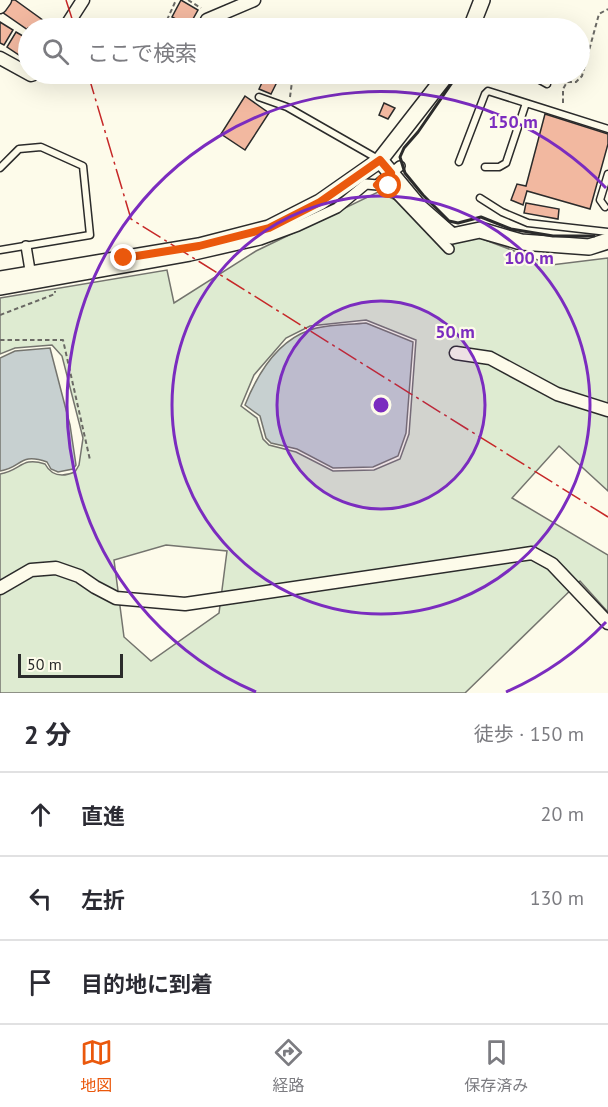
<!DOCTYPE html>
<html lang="ja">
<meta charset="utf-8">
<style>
:root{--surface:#fff;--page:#f7f7f7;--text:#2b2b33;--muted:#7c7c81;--line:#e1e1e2;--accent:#ea580c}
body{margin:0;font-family:"PT Sans","Noto Sans JP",sans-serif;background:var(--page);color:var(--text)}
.scale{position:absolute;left:18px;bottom:15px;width:105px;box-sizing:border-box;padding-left:6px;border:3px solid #2b2b2b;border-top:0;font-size:16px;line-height:21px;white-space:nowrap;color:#2b2b2b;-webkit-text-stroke:4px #fdfbea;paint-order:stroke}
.stop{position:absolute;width:18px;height:18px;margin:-14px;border:4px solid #ea580c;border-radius:50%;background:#fff}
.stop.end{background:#ea580c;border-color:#fff;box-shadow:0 2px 6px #0008}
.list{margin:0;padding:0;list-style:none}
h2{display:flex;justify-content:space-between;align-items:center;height:78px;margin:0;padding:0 24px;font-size:26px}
h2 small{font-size:20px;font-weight:400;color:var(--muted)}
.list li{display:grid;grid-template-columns:39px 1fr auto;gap:18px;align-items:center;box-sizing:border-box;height:84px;padding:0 24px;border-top:2px solid var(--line)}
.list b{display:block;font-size:22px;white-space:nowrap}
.list em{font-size:20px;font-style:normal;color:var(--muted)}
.icon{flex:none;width:33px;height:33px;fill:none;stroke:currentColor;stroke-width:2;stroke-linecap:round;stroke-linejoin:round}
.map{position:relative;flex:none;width:608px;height:693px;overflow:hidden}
.search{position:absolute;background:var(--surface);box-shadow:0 6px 24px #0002;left:18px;right:18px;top:18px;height:66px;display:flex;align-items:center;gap:15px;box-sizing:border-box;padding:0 21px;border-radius:33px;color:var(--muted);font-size:22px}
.sheet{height:330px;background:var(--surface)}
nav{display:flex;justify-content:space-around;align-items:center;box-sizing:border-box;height:84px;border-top:2px solid var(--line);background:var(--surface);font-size:16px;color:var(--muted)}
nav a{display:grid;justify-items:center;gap:3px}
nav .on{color:var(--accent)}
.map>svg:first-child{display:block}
.green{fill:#deebd1;stroke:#74746e;stroke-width:1.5;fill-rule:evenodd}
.water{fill:#c7d0d0;stroke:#74746e;stroke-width:1.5}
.building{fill:#f2b8a0;stroke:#2b2b2b;stroke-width:1.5}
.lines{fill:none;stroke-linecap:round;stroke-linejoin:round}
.service-casing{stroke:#2b2b2b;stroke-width:9}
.pedestrian-casing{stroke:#2b2b2b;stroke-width:12}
.minor-casing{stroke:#2b2b2b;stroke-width:15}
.tertiary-casing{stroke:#2b2b2b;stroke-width:18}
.path{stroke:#6a6964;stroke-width:2;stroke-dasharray:4.5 3;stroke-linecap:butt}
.service{stroke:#fdfbea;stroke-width:6}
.pedestrian{stroke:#fdfbea;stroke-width:9}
.minor{stroke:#fdfbea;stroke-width:12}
.tertiary{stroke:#fdfbea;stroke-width:15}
.wall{stroke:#2b2b2b;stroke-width:3}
.power{stroke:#c62828;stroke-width:1.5;stroke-dasharray:21 4.5 3 4.5;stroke-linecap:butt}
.route{stroke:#ea580c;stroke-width:8}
.ring{fill:none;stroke:#7b2cbf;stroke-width:3}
.centre{fill:#7b2cbf;stroke:#fdfbea;stroke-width:3}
.ring-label{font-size:18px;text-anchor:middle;font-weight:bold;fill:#7b2cbf;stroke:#fdfbea;stroke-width:4.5;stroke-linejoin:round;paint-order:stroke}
</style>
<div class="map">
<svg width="608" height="693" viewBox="0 0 608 693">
<rect width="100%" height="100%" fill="#fdfbea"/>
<path class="green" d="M 378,192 L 480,238 L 551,265 L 608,258 L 608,491 L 559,446 L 512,498 L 608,555 L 608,612 L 580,581 L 465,693 L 0,693 L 0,474 C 21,471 21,456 45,464 C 52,477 63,477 75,472 L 79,465 L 83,438 L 62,356 L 52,345 L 15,348 L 0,354 L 0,298 L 167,270 L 174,303 L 256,251 ZM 366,320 L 416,340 L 409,434 L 400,459 L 374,470 L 333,471 L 296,452 L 269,445 L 263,439 L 257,418 L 241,406 L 254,375 L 286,338 L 310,326 ZM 166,545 L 227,551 L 219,613 L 151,661 L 124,637 L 114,560 Z"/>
<path class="water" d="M 366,323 L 413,342 L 406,433 L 398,456 L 373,467 L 333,468 L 297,449 L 271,443 L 266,438 L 260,416 L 245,405 C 257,375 277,341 310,330 C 326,324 348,325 366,323 Z
M 50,348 L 70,425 L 76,465 L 73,469 L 58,472 L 51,469 L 47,462 C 19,452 22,468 0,471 L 0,358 L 15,351 Z"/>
<path class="building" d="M 11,0 L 15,0 L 51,26 L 50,28 L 28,28 L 28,30 L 2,12 Z
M 181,0 L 198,10 L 189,26 L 172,17 Z
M 0,22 L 13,30 L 4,45 L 0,43 Z
M 16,32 L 28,39 L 28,61 L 7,47 Z
M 266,74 L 275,74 L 274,76 L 279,78 L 271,94 L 259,89 Z
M 245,96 L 269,113 L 245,150 L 221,134 Z
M 384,103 L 395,108 L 388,119 L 379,115 Z
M 545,114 L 608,134 L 608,144 L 590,209 L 527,191 L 523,205 L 511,200 L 517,184 L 526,186 Z
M 526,203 L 559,209 L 558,219 L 524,213 Z"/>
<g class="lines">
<defs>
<path id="service" d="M 529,74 L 547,84
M 259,97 L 287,107 L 378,159
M 459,162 L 485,94 L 488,91 L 608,129
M 485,167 L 499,167 L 506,163 L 526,103
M 0,168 L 19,149 L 41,147 L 83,166 L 90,235 L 0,250
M 480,198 L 502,212 L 528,223 L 608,232
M 605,207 L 600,200 L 608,174"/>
<path id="pedestrian" d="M 377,185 L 400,166
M 26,246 L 31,276
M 0,290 L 190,256 L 260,240 L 298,226 L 337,208 L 366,184 L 389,186 L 449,249"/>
<path id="minor" d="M 0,7 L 5,0
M 207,20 L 254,0
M 65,28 L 83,0
M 0,58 L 31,75 L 34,74
M 456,353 L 490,358 L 557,394 L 608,410
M 0,588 L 31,570 L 56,568 L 79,576 L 95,587 L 116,598 L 185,604 L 532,553 L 552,564 L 608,623"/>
<path id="tertiary" d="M 471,28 L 482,0
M 380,160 L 419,207 L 452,236 L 480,230 L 521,242 L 589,247 L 608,241
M 0,279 L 199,246 L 269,228 L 320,202 L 380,160 L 447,74"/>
</defs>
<use href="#service" class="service-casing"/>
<use href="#pedestrian" class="pedestrian-casing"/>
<use href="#minor" class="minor-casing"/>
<use href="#tertiary" class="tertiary-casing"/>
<path class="path" d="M 188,0 L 201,8
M 167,20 L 176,0
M 232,25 L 240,28
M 290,97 L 293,74
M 563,103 L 563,89 L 567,82 L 576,82 L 582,76 L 599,14 L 608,9
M 0,315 L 55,294 L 55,291
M 0,340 L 63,340 L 90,460"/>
<use href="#service" class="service"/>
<use href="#pedestrian" class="pedestrian"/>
<use href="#minor" class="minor"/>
<use href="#tertiary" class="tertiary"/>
<path class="wall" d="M 458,74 L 418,132 L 404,148 L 400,157 L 405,173 L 423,195 L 449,221 L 458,223 L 481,217 L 511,229 L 553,236 L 594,236"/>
<path class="power" d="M 66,0 L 75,28
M 88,74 L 131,219 L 608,517"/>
</g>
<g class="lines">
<path class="route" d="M 124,258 L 199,246 L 269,228 L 320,202 L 380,160 L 391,173 L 377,185 L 389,186"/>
</g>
<circle cx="381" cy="405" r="104" fill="#7b2cbf" fill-opacity=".12"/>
<g class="ring">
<circle cx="381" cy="405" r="104"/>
<circle cx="381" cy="405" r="209"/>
<path d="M606 622A313 313 0 0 1 506 692M256 692A313 313 0 1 1 606 188"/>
</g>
<circle cx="381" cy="405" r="9" class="centre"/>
<g class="ring-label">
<text x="513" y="128">150 m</text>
<text x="529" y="264">100 m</text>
<text x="455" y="338">50 m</text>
</g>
</svg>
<div class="scale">50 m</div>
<div class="stop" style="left:389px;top:186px"></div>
<div class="stop end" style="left:124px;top:258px"></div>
<div class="search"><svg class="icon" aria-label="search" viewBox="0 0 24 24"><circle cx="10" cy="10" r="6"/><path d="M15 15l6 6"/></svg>ここで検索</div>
</div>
<section class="sheet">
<h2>2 分<small>徒歩 · 150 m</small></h2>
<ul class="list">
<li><svg class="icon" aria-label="ahead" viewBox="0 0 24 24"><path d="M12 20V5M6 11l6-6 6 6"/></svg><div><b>直進</b></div><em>20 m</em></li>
<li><svg class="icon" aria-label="left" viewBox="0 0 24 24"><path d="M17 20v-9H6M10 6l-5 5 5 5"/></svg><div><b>左折</b></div><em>130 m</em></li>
<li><svg class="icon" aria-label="arrive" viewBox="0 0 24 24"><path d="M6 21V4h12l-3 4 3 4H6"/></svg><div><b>目的地に到着</b></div></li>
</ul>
</section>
<nav>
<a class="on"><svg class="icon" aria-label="map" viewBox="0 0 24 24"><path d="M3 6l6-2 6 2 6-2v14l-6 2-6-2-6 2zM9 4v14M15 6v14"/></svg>地図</a>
<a><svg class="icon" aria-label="directions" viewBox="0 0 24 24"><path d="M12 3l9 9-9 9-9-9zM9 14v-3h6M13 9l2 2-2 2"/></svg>経路</a>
<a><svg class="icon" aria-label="saved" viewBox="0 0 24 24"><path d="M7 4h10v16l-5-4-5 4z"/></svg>保存済み</a>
</nav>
